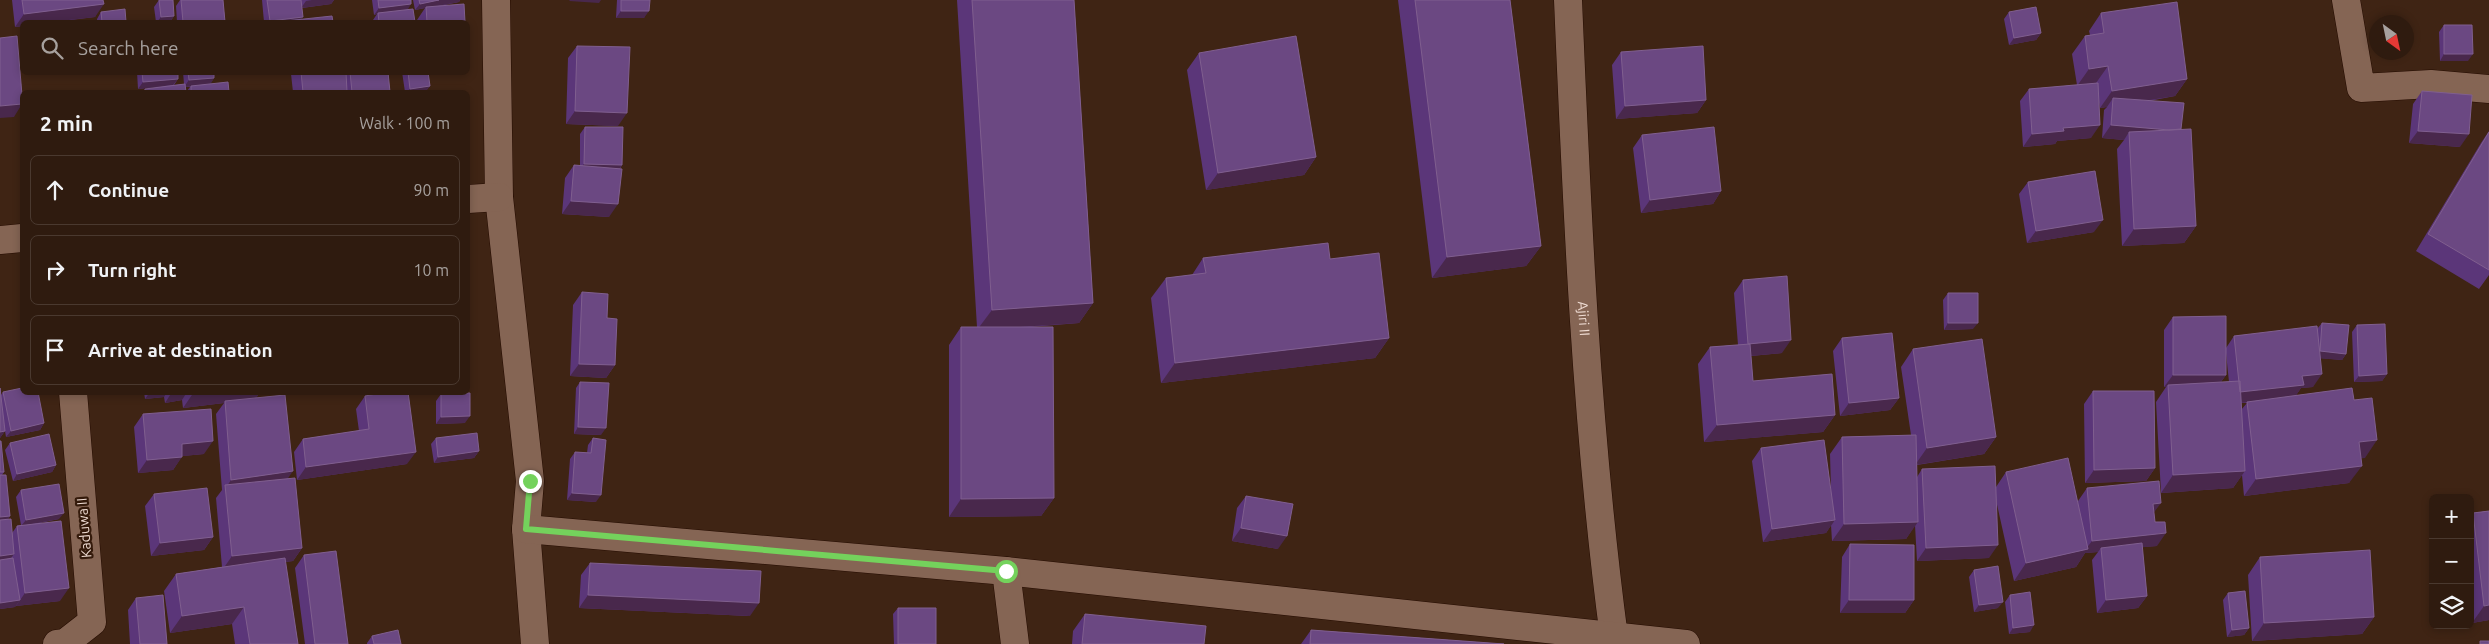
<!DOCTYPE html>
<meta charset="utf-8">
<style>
:root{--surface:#2f1b0f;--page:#372418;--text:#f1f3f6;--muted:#a7a19e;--line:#4a392f}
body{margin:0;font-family:Ubuntu,sans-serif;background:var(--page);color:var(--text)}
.controls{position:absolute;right:15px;bottom:15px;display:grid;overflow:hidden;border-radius:8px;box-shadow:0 2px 8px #0003}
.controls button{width:45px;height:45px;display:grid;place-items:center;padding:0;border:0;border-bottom:1px solid var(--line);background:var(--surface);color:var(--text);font:25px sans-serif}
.compass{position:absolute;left:2369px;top:15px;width:45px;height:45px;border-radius:50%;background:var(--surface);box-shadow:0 2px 8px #0003;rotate:147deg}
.stop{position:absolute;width:15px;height:15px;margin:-11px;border:4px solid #74d25c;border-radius:50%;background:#fff}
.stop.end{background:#74d25c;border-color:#fff;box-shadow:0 1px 5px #0008}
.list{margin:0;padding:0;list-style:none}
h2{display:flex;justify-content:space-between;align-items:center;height:65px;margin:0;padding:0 20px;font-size:21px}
h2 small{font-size:16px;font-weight:400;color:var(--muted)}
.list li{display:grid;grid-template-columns:32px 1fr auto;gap:15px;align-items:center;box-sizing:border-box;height:70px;margin:0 10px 10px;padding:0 10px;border:1px solid var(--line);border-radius:8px}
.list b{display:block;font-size:19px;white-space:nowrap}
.list em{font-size:16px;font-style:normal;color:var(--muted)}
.icon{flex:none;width:28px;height:28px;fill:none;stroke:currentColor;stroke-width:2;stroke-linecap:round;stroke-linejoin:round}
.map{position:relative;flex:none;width:2489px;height:644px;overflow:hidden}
.search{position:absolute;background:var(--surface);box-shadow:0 2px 8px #0003;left:20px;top:20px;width:450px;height:55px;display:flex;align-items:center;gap:12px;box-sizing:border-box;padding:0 18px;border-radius:8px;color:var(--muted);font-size:19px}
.panel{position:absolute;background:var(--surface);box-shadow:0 2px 8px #0003;left:20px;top:90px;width:450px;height:305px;border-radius:8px}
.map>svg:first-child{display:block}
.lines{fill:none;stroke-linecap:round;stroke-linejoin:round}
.minor-casing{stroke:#250c01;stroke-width:29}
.minor{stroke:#856554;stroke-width:28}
.wall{fill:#5b3679;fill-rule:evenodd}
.shaded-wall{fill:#49284c}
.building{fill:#6b4882;stroke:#805f8f}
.route{stroke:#74d25c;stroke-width:6}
.labels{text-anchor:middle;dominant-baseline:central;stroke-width:4.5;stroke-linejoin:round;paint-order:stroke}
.street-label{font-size:14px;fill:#efdcd3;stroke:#341a0b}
</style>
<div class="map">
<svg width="2489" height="644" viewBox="0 0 2489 644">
<rect width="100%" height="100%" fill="#3f2414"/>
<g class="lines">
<defs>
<g id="minor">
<path d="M 496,0 L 499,197 L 530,481 L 526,529 L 535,644"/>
<path id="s1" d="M 1568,0 C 1577,213 1586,426 1614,637"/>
<path d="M 2346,0 L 2361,88 L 2431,84 L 2489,89"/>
<path d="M 468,199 L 499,197"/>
<path d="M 0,240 L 22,238"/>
<path d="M 526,529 L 1006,571 L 1686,644"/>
<path d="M 1006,571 L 1015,644"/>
<path d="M 57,644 L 65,643 L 92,622 L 73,392"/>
</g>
</defs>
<use href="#minor" class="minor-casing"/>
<use href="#minor" class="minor"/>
</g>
<path class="wall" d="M 12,0 L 103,0 L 95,17 L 15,27 Z
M 159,0 L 174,16 L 170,22 L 156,22 L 154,7 Z
M 180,0 L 223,0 L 225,22 L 177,22 L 176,6 Z
M 262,0 L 334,0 L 331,4 L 302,8 L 301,20 L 333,22 L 264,22 Z
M 372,0 L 411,0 L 407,10 L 415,22 L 374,22 L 373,20 L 377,14 L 374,15 Z
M 413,0 L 460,0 L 459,2 L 440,6 L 465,22 L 418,22 L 417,20 L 425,8 L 415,10 Z
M 617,0 L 650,0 L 644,18 L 616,18 Z
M 957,0 L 1074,0 L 1093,303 L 1079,323 L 1030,327 L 1054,498 L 1041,516 L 949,517 L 949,345 L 961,327 L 977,327 Z
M 1398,0 L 1510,0 L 1541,246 L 1526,266 L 1432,278 Z
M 101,12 L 126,22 L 97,22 L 97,19 Z
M 2009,12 L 2041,33 L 2036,40 L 2009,45 L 2004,19 Z
M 2101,13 L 2187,79 L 2175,96 L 2149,101 L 2181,129 L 2196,226 L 2184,243 L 2122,246 L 2117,149 L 2124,140 L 2102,138 L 2104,110 L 2107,107 L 2100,108 L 2098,97 L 2091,138 L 2057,141 L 2055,144 L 2023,147 L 2020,101 L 2029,89 L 2077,85 L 2072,54 L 2085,36 L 2090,35 L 2089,31 Z
M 2444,25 L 2468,61 L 2440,61 L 2439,32 Z
M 577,46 L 618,126 L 566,124 L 568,58 Z
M 1621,52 L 1706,100 L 1697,113 L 1616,119 L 1612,65 Z
M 1199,53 L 1316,157 L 1304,175 L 1206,190 L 1187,70 Z
M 137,72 L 178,72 L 178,79 L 174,85 L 184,84 L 183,72 L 214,72 L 214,78 L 210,84 L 229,92 L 186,92 L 190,87 L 185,87 L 186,92 L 142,92 L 145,89 L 165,86 L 138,89 Z
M 292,72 L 388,72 L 389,92 L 293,92 L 291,74 Z
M 402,72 L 428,72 L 430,86 L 425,92 L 405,92 Z
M 2422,91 L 2460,147 L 2409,143 L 2413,104 Z
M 585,127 L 622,165 L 620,169 L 609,217 L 562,214 L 565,178 L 574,165 L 580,166 L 580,134 Z
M 2489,131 L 2489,275 L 2479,289 L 2416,251 L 2481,143 Z
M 1642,135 L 1721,191 L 1713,204 L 1641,213 L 1633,148 Z
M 2028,182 L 2094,232 L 2027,243 L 2019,194 Z
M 1203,258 L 1330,259 L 1389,338 L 1375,358 L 1161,383 L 1151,298 L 1166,278 L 1192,275 Z
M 1743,280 L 1782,353 L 1751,356 L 1753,381 L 1835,415 L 1823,432 L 1704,442 L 1698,364 L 1710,347 L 1738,345 L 1734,293 Z
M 582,292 L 607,318 L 615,365 L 606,378 L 570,376 L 573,305 Z
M 1948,293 L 1973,329 L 1944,330 L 1943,300 Z
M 2173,317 L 2226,348 L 2234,336 L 2317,329 L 2322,323 L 2346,354 L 2342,360 L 2320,358 L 2313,387 L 2301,388 L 2296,395 L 2354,400 L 2365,458 L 2361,458 L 2349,483 L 2244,496 L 2242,475 L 2233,488 L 2161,493 L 2156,402 L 2166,387 L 2164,387 L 2164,330 ZM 2226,353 L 2229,382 L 2221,382 L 2226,375 ZM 2241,403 L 2247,403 L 2241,410 Z
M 2357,325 L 2387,374 L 2382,381 L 2354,382 L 2352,332 Z
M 1842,338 L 1899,398 L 1890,410 L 1840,416 L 1833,351 Z
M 1913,349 L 1996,437 L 1984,454 L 1917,465 L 1917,477 L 1922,469 L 1996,487 L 2006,472 L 2078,505 L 2078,501 L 2087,488 L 2154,513 L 2157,546 L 2142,547 L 2147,596 L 2138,608 L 2097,613 L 2092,560 L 2098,552 L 2085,553 L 2076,567 L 2014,581 L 1996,500 L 1989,558 L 1917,561 L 1915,525 L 1906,539 L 1832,541 L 1831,525 L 1826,533 L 1763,542 L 1752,461 L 1761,448 L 1831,491 L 1830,454 L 1842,437 L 1911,435 L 1901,367 Z
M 580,382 L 601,435 L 574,434 L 576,388 Z
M 2093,391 L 2155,468 L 2146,481 L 2085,483 L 2084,404 Z
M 3,392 L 44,423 L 40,430 L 6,437 L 5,431 L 0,438 L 1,395 Z
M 144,392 L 260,392 L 256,398 L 288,479 L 302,548 L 293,561 L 285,562 L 298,644 L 235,644 L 232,624 L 170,633 L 164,591 L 176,574 L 222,567 L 216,498 L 222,490 L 216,414 L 224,403 L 183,408 L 182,400 L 165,403 L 164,397 L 145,399 Z
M 441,394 L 465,423 L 436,424 L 436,401 Z
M 365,396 L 407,464 L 297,480 L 294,452 L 303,439 L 359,431 L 356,409 Z
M 143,414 L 204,454 L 182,456 L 173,470 L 138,473 L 134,427 Z
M 436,438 L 479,451 L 474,458 L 434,463 L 431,444 Z
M 593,438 L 596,502 L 567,500 L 570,459 L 575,452 L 587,453 L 588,445 Z
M 0,441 L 4,472 L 2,475 L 10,516 L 8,519 L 12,533 L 17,526 L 21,525 L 16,497 L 21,490 L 59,519 L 40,523 L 60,601 L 16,606 L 16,605 L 15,607 L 0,609 Z
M 10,443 L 56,465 L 52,472 L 13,481 L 5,450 Z
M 154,494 L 213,537 L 204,550 L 151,556 L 145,506 Z
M 1246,496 L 1278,549 L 1232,541 L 1237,508 Z
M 2489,511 L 2489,621 L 2489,620 L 2472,623 L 2470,607 L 2470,517 L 2473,513 Z
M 1850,544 L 1914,600 L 1905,613 L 1840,613 L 1842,557 Z
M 304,555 L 348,644 L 305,644 L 295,568 Z
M 2260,557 L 2374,617 L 2362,634 L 2252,641 L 2248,575 Z
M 590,563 L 750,616 L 579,608 L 581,575 Z
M 1974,570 L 1998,608 L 1974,612 L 1969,577 Z
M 2228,593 L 2249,628 L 2244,635 L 2227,637 L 2223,600 Z
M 2010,595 L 2030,632 L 2009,634 L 2005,602 Z
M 136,598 L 167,644 L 130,644 L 128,610 Z
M 898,608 L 936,644 L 894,644 L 893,614 Z
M 1085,614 L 1204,644 L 1072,644 L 1073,631 Z
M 1311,630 L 1504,644 L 1301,644 Z
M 372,636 L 401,644 L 367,644 L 367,643 Z"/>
<path class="shaded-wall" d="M 312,0 L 334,0 L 331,4 L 301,8 L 306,1 Z
M 439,0 L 460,0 L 459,2 L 426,8 L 426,7 L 425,8 L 415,10 L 420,4 Z
M 570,0 L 601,0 L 599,3 L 569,1 Z
M 104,4 L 95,17 L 51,22 L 22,22 L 22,26 L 15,27 L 24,14 Z
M 411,4 L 407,11 L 378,13 L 377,14 L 374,15 L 379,8 Z
M 621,11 L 649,11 L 644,18 L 616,18 Z
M 174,16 L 170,22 L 157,22 L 161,17 Z
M 303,17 L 299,22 L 268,22 L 270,21 Z
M 2041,33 L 2036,40 L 2009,45 L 2014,38 Z
M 2444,54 L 2473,54 L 2468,61 L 2440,61 Z
M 2108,66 L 2096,83 L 2077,86 L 2089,69 Z
M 106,72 L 126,72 L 125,73 L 104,75 Z
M 214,78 L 210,85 L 184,87 L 189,80 Z
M 178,79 L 173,85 L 138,89 L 143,82 Z
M 2187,79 L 2175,96 L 2112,106 L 2113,98 L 2107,107 L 2100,108 L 2112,91 Z
M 430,86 L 425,92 L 407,92 L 410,89 Z
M 1706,100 L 1697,113 L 1616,119 L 1625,106 Z
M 22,104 L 14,117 L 0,118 L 0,106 Z
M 575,111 L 627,113 L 618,126 L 566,124 Z
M 2100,125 L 2091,138 L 2057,141 L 2055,144 L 2023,147 L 2032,134 L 2063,128 Z
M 2111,125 L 2181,131 L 2129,132 L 2124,140 L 2102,138 Z
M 2418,131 L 2469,134 L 2460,147 L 2409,143 Z
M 1316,157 L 1304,175 L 1206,190 L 1218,173 Z
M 584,164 L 622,165 L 617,172 L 579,171 Z
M 1721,191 L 1713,204 L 1641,213 L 1650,200 Z
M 571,201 L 618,204 L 609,217 L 562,214 Z
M 2103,220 L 2094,232 L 2027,243 L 2036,231 Z
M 2196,226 L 2184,243 L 2122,246 L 2134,229 Z
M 1541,246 L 1526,266 L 1432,278 L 1447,257 Z
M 1093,303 L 1079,323 L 977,330 L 992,310 Z
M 1948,323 L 1978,323 L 1973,329 L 1944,330 Z
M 1389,338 L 1375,358 L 1161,383 L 1175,363 Z
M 1791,340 L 1782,353 L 1739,357 L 1748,344 Z
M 2320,351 L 2346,354 L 2342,360 L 2315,358 Z
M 579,364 L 615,365 L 606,378 L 570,376 Z
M 2322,374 L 2313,387 L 2301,388 L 2295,397 L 2231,404 L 2240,392 L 2302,376 Z
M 2387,374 L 2382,381 L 2354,382 L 2359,376 Z
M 2173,375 L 2226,375 L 2217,387 L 2168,385 L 2166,387 L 2164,387 Z
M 150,392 L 167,392 L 164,397 L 145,399 Z
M 172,392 L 187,392 L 182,400 L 165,403 Z
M 194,392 L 260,392 L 255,400 L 225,401 L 224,403 L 183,408 Z
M 1899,398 L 1890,410 L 1840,416 L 1849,403 Z
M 1835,415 L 1823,432 L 1704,442 L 1717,425 Z
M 470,416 L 465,423 L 436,424 L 441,417 Z
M 44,423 L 40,430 L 6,437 L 11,431 Z
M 578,427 L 606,428 L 601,435 L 574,434 Z
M 5,431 L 0,438 L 0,432 Z
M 1996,437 L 1984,454 L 1915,465 L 1927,448 Z
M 2377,440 L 2365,458 L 2347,460 L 2359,442 Z
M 213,441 L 204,454 L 173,457 L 182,444 Z
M 479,451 L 474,458 L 434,463 L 438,457 Z
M 416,452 L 407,464 L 297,480 L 306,467 Z
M 182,457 L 173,470 L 138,473 L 147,460 Z
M 56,465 L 52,472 L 13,481 L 17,474 Z
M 2362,466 L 2349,483 L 2244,496 L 2256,479 Z
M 2155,468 L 2146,481 L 2085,483 L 2094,470 Z
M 293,471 L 284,484 L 225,489 L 231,480 Z
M 2245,471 L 2233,488 L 2161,493 L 2173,475 Z
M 572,493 L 601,495 L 596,502 L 567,500 Z
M 1054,498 L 1041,516 L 949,517 L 961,499 Z
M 2161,503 L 2152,515 L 2153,504 Z
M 64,513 L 59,519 L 21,526 L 26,520 Z
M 10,516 L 5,523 L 0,523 L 0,517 Z
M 1835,520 L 1826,533 L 1763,542 L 1772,529 Z
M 1918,522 L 1906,539 L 1832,541 L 1844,524 Z
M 1241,528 L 1287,536 L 1278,549 L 1232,541 Z
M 2166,533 L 2157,546 L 2101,551 L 2101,548 L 2098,552 L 2085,553 L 2076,567 L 2014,581 L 2026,563 L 2085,550 L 2092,541 Z
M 213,537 L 204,550 L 151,556 L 160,543 Z
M 1998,545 L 1989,558 L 1917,561 L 1926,548 Z
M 302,548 L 293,561 L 223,569 L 232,556 Z
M 14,554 L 9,561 L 0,562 L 0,556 Z
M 69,588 L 60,601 L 16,606 L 25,593 Z
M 588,595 L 759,603 L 750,616 L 579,608 Z
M 2147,596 L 2138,608 L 2097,613 L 2106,600 Z
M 20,600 L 15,607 L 0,609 L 0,603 Z
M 1849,600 L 1914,600 L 1905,613 L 1840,613 Z
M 2003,602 L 1998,608 L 1974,612 L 1979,605 Z
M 2489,605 L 2489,620 L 2472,623 L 2484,606 Z
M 244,607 L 232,624 L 170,633 L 182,616 Z
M 2374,617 L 2362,634 L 2252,641 L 2264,623 Z
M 2034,625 L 2030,632 L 2009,634 L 2013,628 Z
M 2249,628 L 2244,635 L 2227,637 L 2232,630 Z"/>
<path class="building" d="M 22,0 L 103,0 L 104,4 L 24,14 Z
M 159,0 L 173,0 L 174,16 L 161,17 Z
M 181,0 L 223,0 L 225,22 L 183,22 Z
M 267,0 L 301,0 L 303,17 L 270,21 Z
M 378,0 L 411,0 L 411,4 L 379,8 Z
M 419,0 L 439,0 L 420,4 Z
M 621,0 L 650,0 L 649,11 L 621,11 Z
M 972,0 L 1074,0 L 1093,303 L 992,310 Z
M 1415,0 L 1510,0 L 1541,246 L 1447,257 Z
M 2177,2 L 2187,79 L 2112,91 L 2108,66 L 2089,69 L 2085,36 L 2104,33 L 2101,13 Z
M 464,4 L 465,22 L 427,22 L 426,7 Z
M 2036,7 L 2041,33 L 2014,38 L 2009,12 Z
M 125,9 L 126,22 L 102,22 L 101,12 Z
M 413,9 L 415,22 L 379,22 L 378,13 Z
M 332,16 L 333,22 L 276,22 Z
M 2444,25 L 2472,25 L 2473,54 L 2444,54 Z
M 17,36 L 22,95 L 22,104 L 0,106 L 0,38 Z
M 1296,36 L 1316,157 L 1218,173 L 1199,53 Z
M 577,46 L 630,47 L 627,113 L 575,111 Z
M 1703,46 L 1706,100 L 1625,106 L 1621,52 Z
M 142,72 L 178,72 L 178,79 L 143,82 Z
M 188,72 L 214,72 L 214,78 L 189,80 Z
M 301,72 L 346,72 L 347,92 L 303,92 Z
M 350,72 L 388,72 L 390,92 L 352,92 Z
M 408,72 L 428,72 L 430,86 L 410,89 Z
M 228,82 L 229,92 L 191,92 L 191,86 Z
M 2098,83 L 2100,125 L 2063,128 L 2064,131 L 2032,134 L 2029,89 Z
M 185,84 L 186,92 L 145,92 L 145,89 Z
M 2422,91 L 2472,95 L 2469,134 L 2418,131 Z
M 2113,98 L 2184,103 L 2181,129 L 2169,130 L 2111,125 Z
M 585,127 L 623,127 L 622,165 L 584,164 Z
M 1714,127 L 1721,191 L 1650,200 L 1642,135 Z
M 2191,129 L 2196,226 L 2134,229 L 2129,132 Z
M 2489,132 L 2489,270 L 2428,234 Z
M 574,165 L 622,169 L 618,204 L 571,201 Z
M 2095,171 L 2103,220 L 2036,231 L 2028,182 Z
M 1328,243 L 1330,259 L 1379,253 L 1389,338 L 1175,363 L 1166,278 L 1206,273 L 1203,258 Z
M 1787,276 L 1791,340 L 1748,344 L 1743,280 Z
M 582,292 L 608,294 L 607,318 L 617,319 L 615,365 L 579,364 Z
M 1948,293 L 1978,293 L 1978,323 L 1948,323 Z
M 2226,316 L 2226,375 L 2173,375 L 2173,317 Z
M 2322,323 L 2349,325 L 2346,354 L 2320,351 Z
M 2385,324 L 2387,374 L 2359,376 L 2357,325 Z
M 2317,326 L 2322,374 L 2302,376 L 2304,385 L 2240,392 L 2234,336 Z
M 961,327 L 1053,327 L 1054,498 L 961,499 Z
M 1892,333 L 1899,398 L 1849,403 L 1842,338 Z
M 1982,339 L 1996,437 L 1927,448 L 1913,349 Z
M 1750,344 L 1753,381 L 1832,374 L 1835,415 L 1717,425 L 1710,347 Z
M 2240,381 L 2245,471 L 2173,475 L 2168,385 Z
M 580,382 L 609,383 L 606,428 L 578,427 Z
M 0,388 L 5,431 L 0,432 Z
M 22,388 L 22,392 L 38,392 L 44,423 L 11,431 L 3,392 Z
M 2352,388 L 2354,400 L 2372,398 L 2377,440 L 2359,442 L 2362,466 L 2256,479 L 2247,402 Z
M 2093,391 L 2154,391 L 2155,468 L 2094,470 Z
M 388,392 L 408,392 L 416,452 L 306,467 L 303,439 L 369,429 L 365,396 Z
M 470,393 L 470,416 L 441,417 L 441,394 Z
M 285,395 L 293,471 L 231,480 L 225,401 Z
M 211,409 L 213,441 L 182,444 L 182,457 L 147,460 L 143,414 Z
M 477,433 L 479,451 L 438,457 L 436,438 Z
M 49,434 L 56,465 L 17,474 L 10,443 Z
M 1916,435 L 1918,522 L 1844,524 L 1842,437 Z
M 593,438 L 606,440 L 601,495 L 572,493 L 575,452 L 591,453 Z
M 1824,440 L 1835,520 L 1772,529 L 1761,448 Z
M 0,441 L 1,441 L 4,472 L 0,472 Z
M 2068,458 L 2088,549 L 2026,563 L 2006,472 Z
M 1995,466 L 1998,545 L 1926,548 L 1922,469 Z
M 0,475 L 6,475 L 10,516 L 0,517 Z
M 295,478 L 302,548 L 232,556 L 225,485 Z
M 2159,481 L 2161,503 L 2153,504 L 2155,522 L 2165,522 L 2166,533 L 2092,541 L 2087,488 Z
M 59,484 L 64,513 L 26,520 L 21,490 Z
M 207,488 L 213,537 L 160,543 L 154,494 Z
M 1246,496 L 1293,504 L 1287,536 L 1241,528 Z
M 2489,511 L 2489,605 L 2484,606 L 2473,513 Z
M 11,519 L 14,554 L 0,556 L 0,520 Z
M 61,521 L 69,588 L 25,593 L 17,526 Z
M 2142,543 L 2147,596 L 2106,600 L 2101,548 Z
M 1850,544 L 1914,545 L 1914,600 L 1849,600 Z
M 2370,550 L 2374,617 L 2264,623 L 2260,557 Z
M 336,551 L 348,644 L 315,644 L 304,555 Z
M 13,558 L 20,600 L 0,603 L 0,560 Z
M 285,558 L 298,644 L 250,644 L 244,607 L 182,616 L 176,574 Z
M 590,563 L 761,571 L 759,603 L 588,595 Z
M 1998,566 L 2003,602 L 1979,605 L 1974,570 Z
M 2245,591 L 2249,628 L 2232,630 L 2228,593 Z
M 2030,592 L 2034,625 L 2013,628 L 2010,595 Z
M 163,595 L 167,644 L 140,644 L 136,598 Z
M 898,608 L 936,608 L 936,644 L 898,644 Z
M 1085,614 L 1206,626 L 1204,644 L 1082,644 Z
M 398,630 L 401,644 L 374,644 L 372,636 Z
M 1311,630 L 1504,644 L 1310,644 Z
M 2480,641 L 2489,641 L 2489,644 L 2480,644 Z"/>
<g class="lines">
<path class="route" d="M 530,481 L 526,529 L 1006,571"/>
</g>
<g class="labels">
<g class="street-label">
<text stroke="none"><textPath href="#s1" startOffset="319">Ajiri II</textPath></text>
<text transform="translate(84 528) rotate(-95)">Kaduwa II</text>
</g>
</g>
</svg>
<div class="controls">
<button>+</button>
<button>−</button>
<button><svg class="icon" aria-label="layers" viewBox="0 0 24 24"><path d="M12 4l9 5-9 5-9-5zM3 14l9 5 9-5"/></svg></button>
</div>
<svg class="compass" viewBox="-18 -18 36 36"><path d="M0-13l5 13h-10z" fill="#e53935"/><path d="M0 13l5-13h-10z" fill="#a7a19e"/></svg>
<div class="stop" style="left:1006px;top:571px"></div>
<div class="stop end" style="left:530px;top:481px"></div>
<div class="search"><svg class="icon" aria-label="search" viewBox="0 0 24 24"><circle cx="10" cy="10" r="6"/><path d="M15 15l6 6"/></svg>Search here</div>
<section class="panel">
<h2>2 min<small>Walk · 100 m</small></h2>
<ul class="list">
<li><svg class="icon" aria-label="ahead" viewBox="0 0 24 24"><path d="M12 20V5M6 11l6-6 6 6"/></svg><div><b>Continue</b></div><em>90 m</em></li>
<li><svg class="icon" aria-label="right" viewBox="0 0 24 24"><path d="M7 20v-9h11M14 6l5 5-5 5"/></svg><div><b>Turn right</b></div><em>10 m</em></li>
<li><svg class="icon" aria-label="arrive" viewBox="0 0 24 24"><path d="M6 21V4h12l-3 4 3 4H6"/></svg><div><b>Arrive at destination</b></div></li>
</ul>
</section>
</div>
